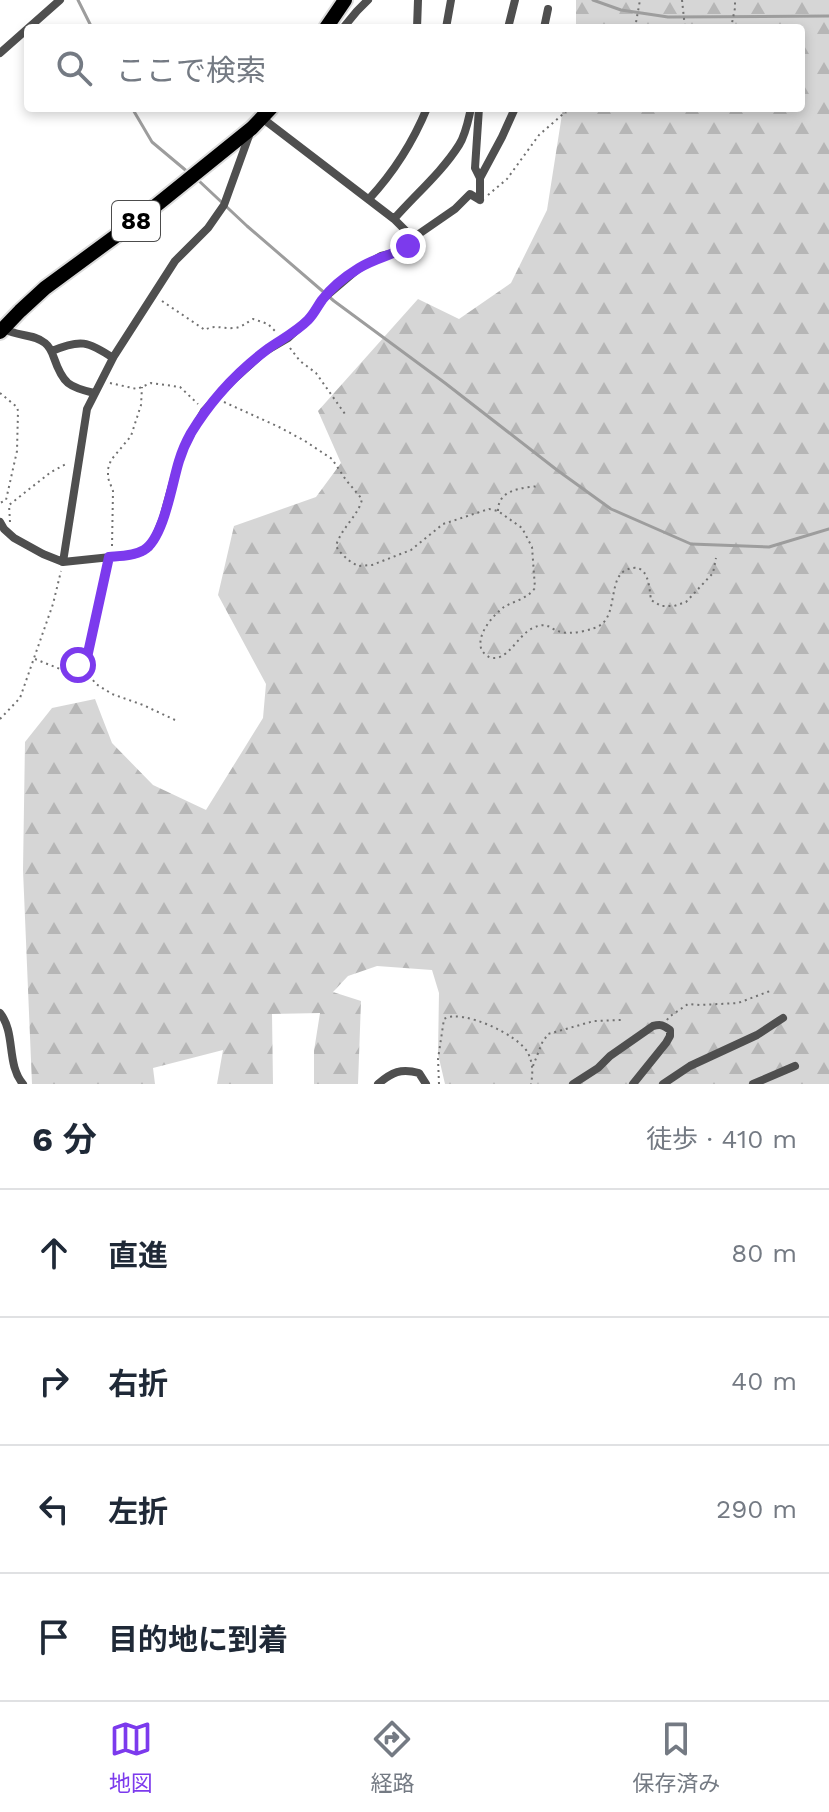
<!DOCTYPE html>
<html lang="ja">
<meta charset="utf-8">
<style>
:root{--surface:#fff;--page:#f6f6f7;--text:#1f2937;--muted:#747a83;--line:#e0e1e3;--accent:#7c3aed}
body{margin:0;font-family:"Work Sans","Noto Sans JP",sans-serif;background:var(--page);color:var(--text)}
.stop{position:absolute;width:24px;height:24px;margin:-18px;border:6px solid #7c3aed;border-radius:50%;background:#fff}
.stop.end{background:#7c3aed;border-color:#fff;box-shadow:0 2px 8px #0008}
.list{margin:0;padding:0;list-style:none}
h2{display:flex;justify-content:space-between;align-items:center;height:104px;margin:0;padding:0 32px;font-size:34px}
h2 small{font-size:26px;font-weight:400;color:var(--muted)}
.list li{display:grid;grid-template-columns:52px 1fr auto;gap:24px;align-items:center;box-sizing:border-box;height:128px;padding:0 32px;border-top:2px solid var(--line)}
.list b{display:block;font-size:30px;white-space:nowrap}
.list em{font-size:26px;font-style:normal;color:var(--muted)}
.icon{flex:none;width:44px;height:44px;fill:none;stroke:currentColor;stroke-width:2;stroke-linecap:round;stroke-linejoin:round}
.map{position:relative;flex:none;width:829px;height:1084px;overflow:hidden}
.search{position:absolute;background:var(--surface);box-shadow:0 4px 12px #0003;left:24px;right:24px;top:24px;height:88px;display:flex;align-items:center;gap:20px;box-sizing:border-box;padding:0 28px;border-radius:8px;color:var(--muted);font-size:30px}
.sheet{height:616px;background:var(--surface)}
nav{display:flex;justify-content:space-around;align-items:center;box-sizing:border-box;height:112px;border-top:2px solid var(--line);background:var(--surface);font-size:22px;color:var(--muted)}
nav a{display:grid;justify-items:center;gap:4px}
nav .on{color:var(--accent)}
.map>svg:first-child{display:block}
.forest{fill:url(#forest-firs)}
.lines{fill:none;stroke-linecap:round;stroke-linejoin:round}
.stream{stroke:#9d9d9d;stroke-width:3}
.primary-casing{stroke:#dbdbdb;stroke-width:18}
.path{stroke:#717171;stroke-width:2;stroke-dasharray:2 4;stroke-linecap:butt}
.street{stroke:#4f4f4f;stroke-width:8}
.primary{stroke:#000;stroke-width:14}
.route{stroke:#7c3aed;stroke-width:10}
.labels{text-anchor:middle;dominant-baseline:central;stroke-width:8;stroke-linejoin:round;paint-order:stroke}
.shield{fill:#fff;stroke:#4c4c4c;stroke-width:2}
.shield-label{font-size:24px;font-weight:bold;fill:#000}
</style>
<div class="map">
<svg width="829" height="1084" viewBox="0 0 829 1084">
<defs>
<pattern id="forest-firs" width="22" height="20" patternUnits="userSpaceOnUse" patternTransform="scale(2)"><rect width="22" height="20" fill="#d6d6d6"/><path d="M5 1l3.5 6h-7zM16 11l3.5 6h-7z" fill="#b6b6b6"/></pattern>
</defs>
<rect width="100%" height="100%" fill="#fff"/>
<path class="forest" d="M 576,0 L 829,0 L 829,1084 L 445,1084 L 438,1054 L 439,993 L 432,970 L 377,966 L 348,976 L 333,992 L 361,1001 L 358,1084 L 314,1084 L 314,1051 L 320,1013 L 272,1014 L 273,1084 L 217,1084 L 223,1050 L 153,1068 L 155,1084 L 32,1084 L 23,870 L 25,742 L 52,708 L 95,699 L 112,743 L 153,785 L 206,810 L 263,718 L 266,684 L 218,595 L 234,526 L 316,497 L 341,463 L 318,411 L 418,299 L 459,319 L 511,283 L 547,210 L 563,108 L 801,108 L 801,28 L 576,28 Z"/>
<g class="lines">
<path class="stream" d="M 78,0 L 92,28
M 593,0 L 621,10 L 668,17 L 829,16
M 132,108 L 152,142 L 189,173
M 198,180 L 247,226 L 334,301 L 445,383 L 557,470 L 611,509 L 691,544 L 769,547 L 829,529"/>
<defs>
<path id="primary" d="M 326,28 L 345,0
M 0,332 L 20,311 L 45,288 L 143,216 L 252,128 L 271,108"/>
</defs>
<use href="#primary" class="primary-casing"/>
<path class="path" d="M 682,0 L 685,28
M 635,28 L 640,0
M 731,28 L 735,8 L 735,0
M 488,195 L 507,179 L 539,135 L 570,108
M 162,301 L 205,330 C 214,324 222,329 233,328 C 241,328 246,323 253,319 L 268,324 L 277,333
M 290,348 L 300,361 L 316,373 L 345,414
M 110,383 L 137,389 L 151,383 L 180,387 L 198,404
M 0,393 L 17,407 L 18,411 L 17,451 L 6,500 L 0,503
M 224,402 L 279,427 L 305,441 L 332,459 L 346,480 L 362,499 C 359,515 341,528 336,546 L 339,551 L 348,560 L 358,566 L 372,565 L 411,550 L 443,524 L 489,509 L 498,511 L 522,528 L 532,547 L 535,588 C 527,599 514,601 504,607 C 493,615 477,634 481,648 C 482,652 486,655 489,657 C 507,664 518,634 533,628 C 548,621 549,629 561,632 C 570,635 595,630 602,624 C 617,611 609,578 626,570 C 649,560 649,587 651,600 L 661,606 L 674,606 L 686,602 L 713,573 L 716,558
M 498,511 C 498,489 522,488 539,486
M 10,522 L 9,505 L 51,472 L 68,463
M 112,546 L 113,491 L 108,478 L 108,469 L 111,460 L 131,436 L 141,405 L 142,387
M 35,659 L 65,671 L 81,668 L 85,670 L 96,684 L 112,694 L 143,705 L 175,720
M 77,668 L 88,653 L 107,568
M 0,719 L 20,698 L 53,604 L 61,571
M 667,1020 L 669,1017 L 688,1004 L 700,1005 L 738,1003 L 770,991
M 533,1066 L 542,1043 L 548,1034 L 594,1021 L 621,1020
M 439,1084 L 438,1059 L 444,1019 C 461,1008 519,1035 528,1053 C 533,1063 533,1073 531,1084"/>
<path class="street" d="M 343,28 L 357,11 L 368,0
M 417,28 L 418,0
M 446,28 L 451,0
M 508,28 L 515,0
M 544,28 L 548,9
M 0,53 L 60,0
M 479,108 L 475,168 L 480,178
M 262,118 L 394,219 L 413,238
M 369,199 C 394,172 413,142 427,108
M 480,200 L 480,178 L 502,137 L 515,108
M 394,219 C 415,195 442,172 459,145 C 466,134 468,121 471,108
M 3,328 C 16,337 33,333 45,343 C 50,347 52,352 54,358 C 63,384 69,387 94,393
M 52,351 C 80,339 88,341 113,358
M 0,522 L 4,529 L 14,538 L 43,554 L 63,562 L 130,555 L 141,552 L 149,547 L 155,538 L 163,518 L 179,460 L 187,441 L 204,411 L 232,381 L 264,352 L 288,338 L 310,318 L 324,298 L 358,269 L 381,256 L 398,252 L 408,246 L 413,238 L 455,209 L 470,194 L 480,200
M 63,562 L 87,409 L 114,356 L 175,261 L 208,228 L 224,205 L 250,133
M 0,1013 C 16,1033 6,1064 23,1084
M 378,1084 C 392,1072 401,1068 419,1073 L 426,1084
M 573,1084 L 598,1068 L 610,1056 L 653,1026 C 661,1024 663,1025 670,1030 L 670,1036 L 666,1043 L 633,1084
M 663,1084 L 690,1066 L 757,1035 L 783,1018
M 753,1084 L 795,1066"/>
<use href="#primary" class="primary"/>
</g>
<g class="lines">
<path class="route" d="M 78,665 L 88,653 L 109,557 C 120,556 134,556 144,550 C 164,538 172,483 179,461 C 182,451 186,442 191,433 C 211,400 238,371 269,348 C 282,339 296,332 308,320 C 314,314 317,307 322,300 C 331,288 346,276 359,268 C 375,258 393,255 408,246"/>
</g>
<g class="labels">
<rect class="shield" x="112" y="201" width="48" height="40" rx="6"/>
<g class="shield-label">
<text x="136" y="221">88</text>
</g>
</g>
</svg>
<div class="stop" style="left:78px;top:665px"></div>
<div class="stop end" style="left:408px;top:246px"></div>
<div class="search"><svg class="icon" aria-label="search" viewBox="0 0 24 24"><circle cx="10" cy="10" r="6"/><path d="M15 15l6 6"/></svg>ここで検索</div>
</div>
<section class="sheet">
<h2>6 分<small>徒歩 · 410 m</small></h2>
<ul class="list">
<li><svg class="icon" aria-label="ahead" viewBox="0 0 24 24"><path d="M12 20V5M6 11l6-6 6 6"/></svg><div><b>直進</b></div><em>80 m</em></li>
<li><svg class="icon" aria-label="right" viewBox="0 0 24 24"><path d="M7 20v-9h11M14 6l5 5-5 5"/></svg><div><b>右折</b></div><em>40 m</em></li>
<li><svg class="icon" aria-label="left" viewBox="0 0 24 24"><path d="M17 20v-9H6M10 6l-5 5 5 5"/></svg><div><b>左折</b></div><em>290 m</em></li>
<li><svg class="icon" aria-label="arrive" viewBox="0 0 24 24"><path d="M6 21V4h12l-3 4 3 4H6"/></svg><div><b>目的地に到着</b></div></li>
</ul>
</section>
<nav>
<a class="on"><svg class="icon" aria-label="map" viewBox="0 0 24 24"><path d="M3 6l6-2 6 2 6-2v14l-6 2-6-2-6 2zM9 4v14M15 6v14"/></svg>地図</a>
<a><svg class="icon" aria-label="directions" viewBox="0 0 24 24"><path d="M12 3l9 9-9 9-9-9zM9 14v-3h6M13 9l2 2-2 2"/></svg>経路</a>
<a><svg class="icon" aria-label="saved" viewBox="0 0 24 24"><path d="M7 4h10v16l-5-4-5 4z"/></svg>保存済み</a>
</nav>
